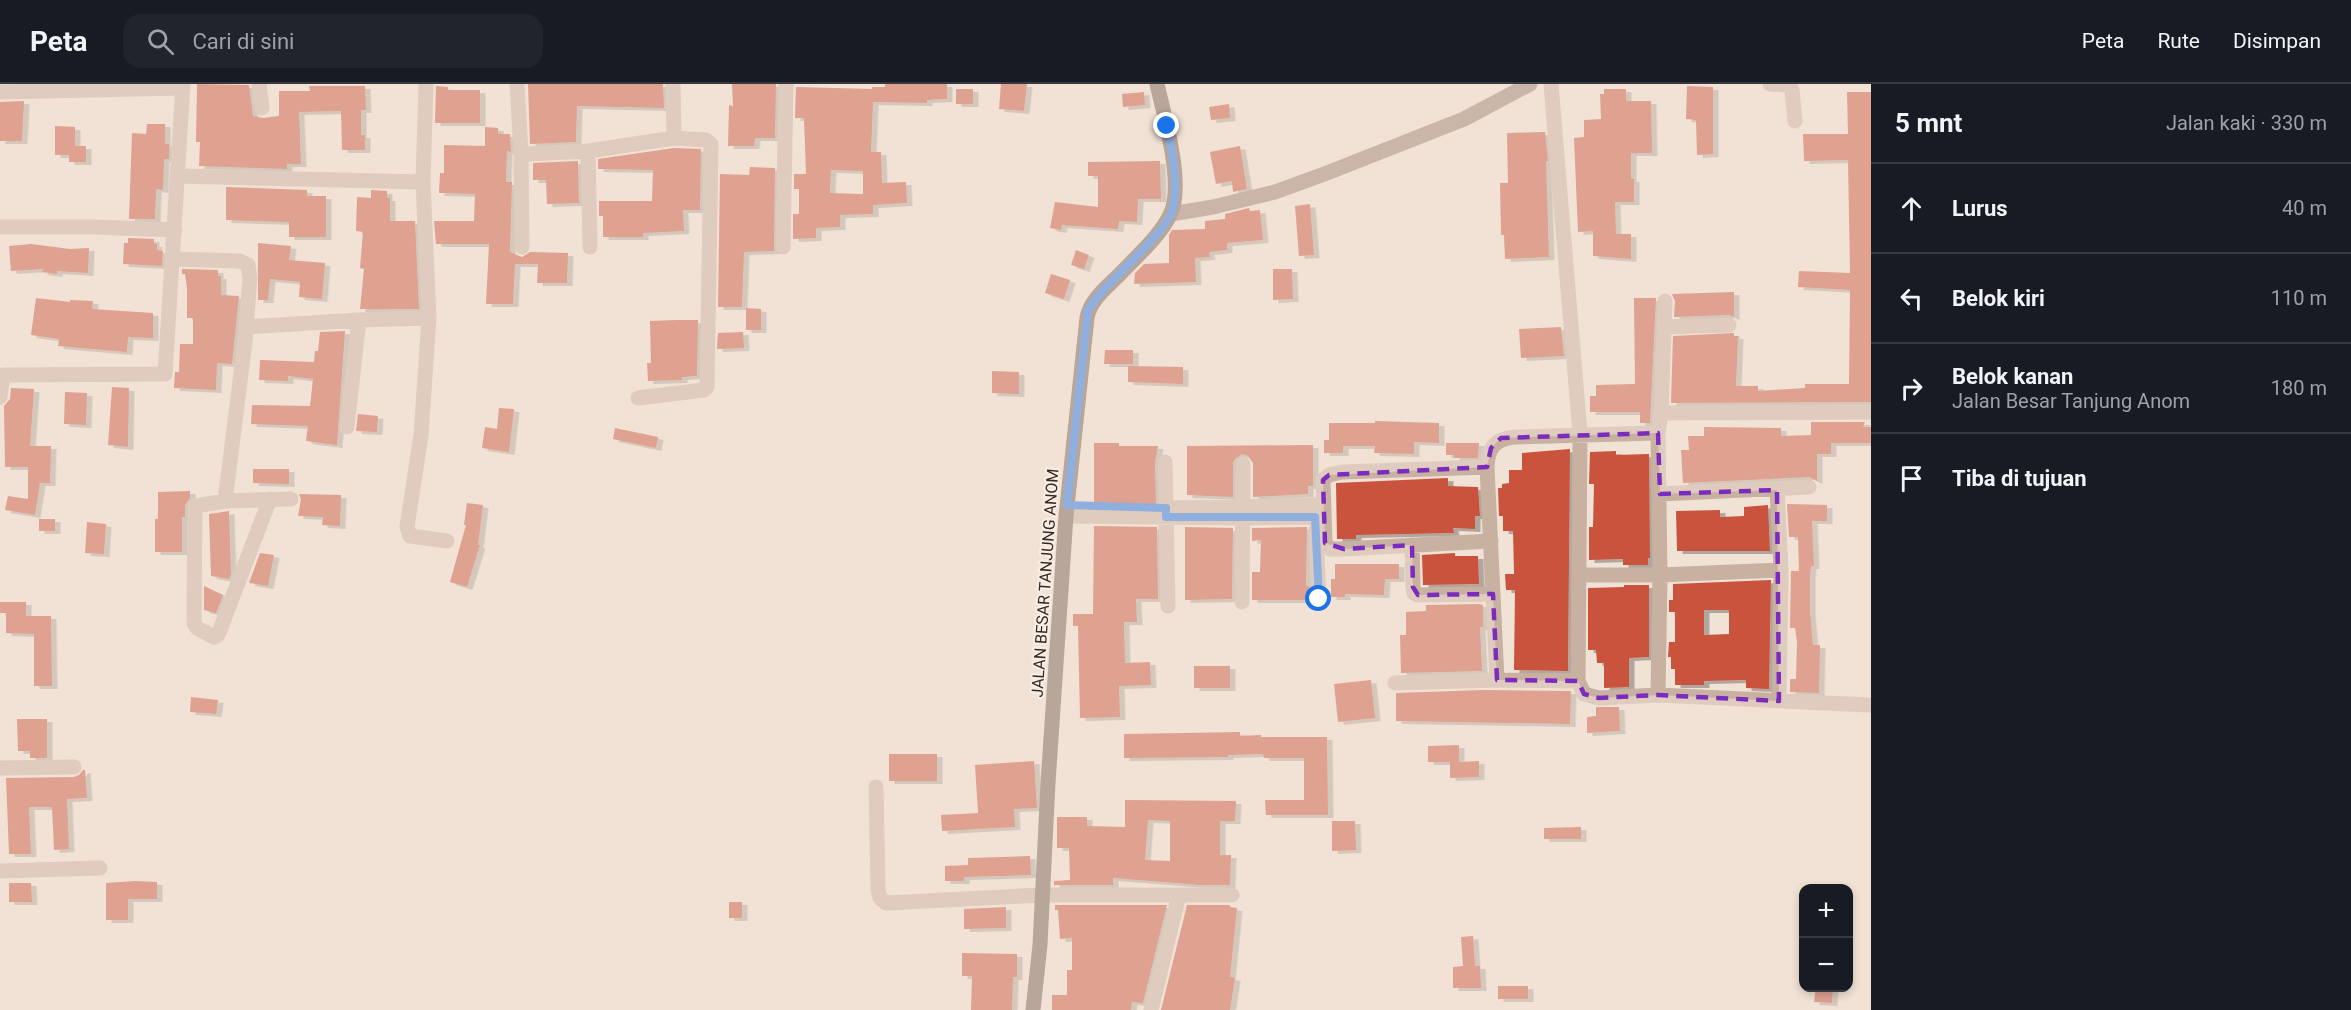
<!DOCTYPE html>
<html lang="id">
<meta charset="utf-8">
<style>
:root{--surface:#171b24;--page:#20242c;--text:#f1f3f6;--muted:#9ea1a6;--line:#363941}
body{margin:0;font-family:Roboto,sans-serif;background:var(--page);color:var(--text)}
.controls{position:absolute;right:18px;bottom:18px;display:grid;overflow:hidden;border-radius:12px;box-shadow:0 3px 9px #0003}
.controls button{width:54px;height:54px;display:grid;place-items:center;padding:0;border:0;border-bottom:2px solid var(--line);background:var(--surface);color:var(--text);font:30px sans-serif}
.stop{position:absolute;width:18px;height:18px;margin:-14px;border:4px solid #1a73e8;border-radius:50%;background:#fff}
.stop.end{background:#1a73e8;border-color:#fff;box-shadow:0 2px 6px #0008}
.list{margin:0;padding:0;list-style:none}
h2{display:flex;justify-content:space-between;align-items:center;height:78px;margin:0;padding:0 24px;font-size:26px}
h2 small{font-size:20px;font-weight:400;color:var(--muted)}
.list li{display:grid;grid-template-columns:39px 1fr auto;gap:18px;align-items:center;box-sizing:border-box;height:90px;padding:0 24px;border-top:2px solid var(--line)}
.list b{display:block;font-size:22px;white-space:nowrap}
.list p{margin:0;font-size:20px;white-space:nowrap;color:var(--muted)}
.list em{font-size:20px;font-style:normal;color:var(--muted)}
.icon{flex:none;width:33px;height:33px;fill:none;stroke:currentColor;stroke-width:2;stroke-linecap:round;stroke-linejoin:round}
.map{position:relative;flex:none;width:1871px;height:926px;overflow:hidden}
header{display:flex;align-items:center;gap:36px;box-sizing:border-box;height:84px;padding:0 30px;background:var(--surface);border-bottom:2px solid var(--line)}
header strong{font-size:28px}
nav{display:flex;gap:33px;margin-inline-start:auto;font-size:21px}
.search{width:420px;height:54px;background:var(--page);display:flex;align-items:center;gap:15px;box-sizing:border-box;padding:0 21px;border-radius:18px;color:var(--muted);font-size:22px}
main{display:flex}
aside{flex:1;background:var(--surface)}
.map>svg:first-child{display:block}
.building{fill:#c9533c;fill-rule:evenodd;filter:url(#shadow)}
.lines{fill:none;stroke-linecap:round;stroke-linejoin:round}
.street{stroke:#c9b1a2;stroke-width:15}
.secondary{stroke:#9c7f74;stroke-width:15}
.primary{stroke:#765e55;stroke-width:15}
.route{stroke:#1a73e8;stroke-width:8}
.marked{fill:none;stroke:#7b2cbf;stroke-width:4.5;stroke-dasharray:12 8;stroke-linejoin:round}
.labels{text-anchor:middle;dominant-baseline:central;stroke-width:4.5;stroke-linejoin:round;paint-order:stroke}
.street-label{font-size:16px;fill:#332825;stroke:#f9ede2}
</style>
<header>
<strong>Peta</strong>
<div class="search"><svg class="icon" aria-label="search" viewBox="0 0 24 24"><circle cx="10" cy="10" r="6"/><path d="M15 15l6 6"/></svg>Cari di sini</div>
<nav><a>Peta</a><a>Rute</a><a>Disimpan</a></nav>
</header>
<main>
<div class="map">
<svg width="1871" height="926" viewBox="0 0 1871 926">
<defs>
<filter id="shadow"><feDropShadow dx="5.5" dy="3" stdDeviation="0" flood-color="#0004"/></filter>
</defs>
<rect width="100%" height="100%" fill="#f1e2d6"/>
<path class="building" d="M 197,0 L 249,1 L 253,32 L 263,34 L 279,32 L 279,7 L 310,7 L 309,2 L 365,2 L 366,26 L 361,26 L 361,51 L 365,51 L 365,66 L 342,66 L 341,27 L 299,28 L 301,80 L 287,80 L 287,85 L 199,82 L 200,58 L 196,58 Z
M 528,0 L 663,0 L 664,24 L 577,22 L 576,58 L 530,60 Z
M 732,0 L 776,0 L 775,54 L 755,54 L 754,62 L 728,62 L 729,21 L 733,22 Z
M 885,0 L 947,0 L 947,15 L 927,16 L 927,19 L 873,18 L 871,68 L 881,68 L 882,99 L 906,98 L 907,119 L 873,121 L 873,130 L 840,131 L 840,143 L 816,144 L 816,154 L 793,155 L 793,130 L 799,130 L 799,105 L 794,105 L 794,90 L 806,90 L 804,34 L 795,34 L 796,3 L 872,5 L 872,3 L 885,3 ZM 831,86 L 863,87 L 863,110 L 830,109 Z
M 1001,0 L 1027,0 L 1024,27 L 999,25 Z
M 436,2 L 448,3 L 448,6 L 480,6 L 480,39 L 435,39 Z
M 1687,2 L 1713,3 L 1713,70 L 1697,71 L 1696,36 L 1686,35 Z
M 956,5 L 973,5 L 973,20 L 956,20 Z
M 1604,5 L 1626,5 L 1626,17 L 1651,17 L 1652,69 L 1631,69 L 1631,95 L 1634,95 L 1634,118 L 1615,118 L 1616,150 L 1631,150 L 1631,175 L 1593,172 L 1593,147 L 1578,148 L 1574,54 L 1584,53 L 1584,36 L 1601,35 L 1600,10 L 1604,10 Z
M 1144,8 L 1145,21 L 1123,23 L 1122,10 Z
M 1847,8 L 1871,8 L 1871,318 L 1671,319 L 1673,252 L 1734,249 L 1734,252 L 1738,252 L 1736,302 L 1758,302 L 1758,307 L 1805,304 L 1805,300 L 1849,300 L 1850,206 L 1798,203 L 1799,187 L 1850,189 L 1848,76 L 1804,77 L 1803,50 L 1848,50 Z
M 24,17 L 22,57 L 0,57 L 0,18 Z
M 1229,20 L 1230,34 L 1211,36 L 1209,23 Z
M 147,40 L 165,40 L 165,60 L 169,60 L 169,75 L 164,75 L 163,106 L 156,105 L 155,135 L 129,135 L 132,49 L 146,50 Z
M 55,42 L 75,43 L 75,62 L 86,62 L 86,78 L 69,78 L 69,71 L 55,71 Z
M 485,43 L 498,44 L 498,50 L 510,50 L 511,68 L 507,67 L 506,98 L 512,98 L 510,168 L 522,173 L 530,168 L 568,169 L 567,199 L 537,199 L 538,180 L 515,180 L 513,220 L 486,220 L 489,160 L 436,160 L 434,137 L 474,137 L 475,110 L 439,109 L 440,89 L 444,89 L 444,61 L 485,62 Z
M 1545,48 L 1548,77 L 1546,77 L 1549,173 L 1505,175 L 1504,151 L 1501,151 L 1500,99 L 1508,99 L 1507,49 Z
M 1240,62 L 1247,105 L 1233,108 L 1232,97 L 1216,100 L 1210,68 Z
M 674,64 L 701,65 L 700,126 L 683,126 L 684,147 L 643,149 L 643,153 L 603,153 L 603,132 L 599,132 L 599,117 L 652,117 L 653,86 L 598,85 L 598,75 Z
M 578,77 L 579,119 L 547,120 L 546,96 L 533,96 L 533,79 Z
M 1160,77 L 1161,115 L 1138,115 L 1137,138 L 1119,137 L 1118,145 L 1062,141 L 1061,146 L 1050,144 L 1055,118 L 1098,123 L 1098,92 L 1088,92 L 1088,78 Z
M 750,83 L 775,84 L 774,167 L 744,168 L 742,223 L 718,223 L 720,90 L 749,91 Z
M 226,103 L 307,106 L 307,112 L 326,112 L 326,153 L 289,153 L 289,138 L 226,136 Z
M 371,106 L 387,107 L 387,114 L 390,114 L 390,137 L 415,137 L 419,225 L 360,225 L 364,185 L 360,184 L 363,148 L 356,147 L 357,113 L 371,114 Z
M 1310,120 L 1314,171 L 1299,172 L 1295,122 Z
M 1249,124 L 1250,127 L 1260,126 L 1263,156 L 1227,159 L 1227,166 L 1209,168 L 1210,173 L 1195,174 L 1196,198 L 1134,200 L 1135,189 L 1144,180 L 1169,179 L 1169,151 L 1172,146 L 1205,145 L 1205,137 L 1225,135 L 1225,130 Z
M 128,154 L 154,155 L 154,160 L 157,160 L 157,166 L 163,167 L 162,182 L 123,180 L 124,159 L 128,159 Z
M 258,159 L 291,162 L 289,176 L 325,179 L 322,215 L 299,213 L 300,198 L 270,195 L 268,216 L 258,216 Z
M 31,160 L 70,165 L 89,164 L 88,189 L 57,187 L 57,190 L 42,188 L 43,185 L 11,187 L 9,162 Z
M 1076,166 L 1089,171 L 1084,185 L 1071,181 Z
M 182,185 L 218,186 L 218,192 L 221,192 L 221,211 L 239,212 L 232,280 L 217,279 L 216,306 L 174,304 L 175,288 L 179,288 L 180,260 L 193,260 L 193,234 L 187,234 L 187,204 L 185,190 L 182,190 Z
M 1273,185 L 1292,185 L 1293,215 L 1273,216 Z
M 1051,190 L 1070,196 L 1064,215 L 1045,209 Z
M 1734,208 L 1734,233 L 1729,231 L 1674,233 L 1675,217 L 1672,210 Z
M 36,214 L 70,218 L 70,216 L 93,217 L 92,225 L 153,229 L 153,254 L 128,253 L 127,268 L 58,262 L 59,255 L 31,251 Z
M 1634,214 L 1656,214 L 1650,339 L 1640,339 L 1640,328 L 1590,328 L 1590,312 L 1596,312 L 1596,301 L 1635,300 Z
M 746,224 L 761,225 L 761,246 L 746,246 Z
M 677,236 L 698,236 L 697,292 L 682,293 L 682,296 L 648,297 L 647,279 L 651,279 L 650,237 Z
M 1561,243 L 1564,272 L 1521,274 L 1519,245 Z
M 345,247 L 337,361 L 306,357 L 308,342 L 251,340 L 252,321 L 310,322 L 313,295 L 288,292 L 288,297 L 259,296 L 260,276 L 314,278 L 315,267 L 318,267 L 320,248 Z
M 743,248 L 744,264 L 717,265 L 718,249 Z
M 1105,266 L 1133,266 L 1133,280 L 1104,280 Z
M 1128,282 L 1183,283 L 1183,300 L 1128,298 Z
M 992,287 L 1019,288 L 1019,310 L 992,309 Z
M 112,303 L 129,304 L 128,363 L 108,361 Z
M 11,304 L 34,305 L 30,362 L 51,362 L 50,399 L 40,399 L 35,431 L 5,426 L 8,412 L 28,415 L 28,383 L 5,383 L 4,322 L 10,315 Z
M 65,308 L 87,309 L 86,341 L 64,340 Z
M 499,324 L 514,325 L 509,368 L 482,364 L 485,343 L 497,345 Z
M 358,330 L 378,332 L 377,348 L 356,347 Z
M 1375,337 L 1439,339 L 1439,359 L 1414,358 L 1414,370 L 1374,369 L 1375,362 L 1343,362 L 1343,369 L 1324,369 L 1324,356 L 1329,356 L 1329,339 L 1375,339 Z
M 1811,338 L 1865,338 L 1863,343 L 1871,343 L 1871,359 L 1831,359 L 1831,370 L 1817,370 L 1817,397 L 1809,393 L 1683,399 L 1681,366 L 1689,366 L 1688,352 L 1704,352 L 1704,343 L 1781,344 L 1781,352 L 1811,351 Z
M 615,344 L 658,353 L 656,364 L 613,355 Z
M 1094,359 L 1119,359 L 1119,362 L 1158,362 L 1155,378 L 1156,423 L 1094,423 Z
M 1446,359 L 1479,359 L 1478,374 L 1454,374 L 1454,371 L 1446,371 Z
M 1313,361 L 1313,402 L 1308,402 L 1308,410 L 1253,413 L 1253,379 L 1248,372 L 1242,370 L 1235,375 L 1233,379 L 1233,413 L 1187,411 L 1187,362 Z
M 1570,365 L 1568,587 L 1514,586 L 1515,506 L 1506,506 L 1505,490 L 1514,490 L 1513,447 L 1503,447 L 1503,432 L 1499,432 L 1498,404 L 1502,404 L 1502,400 L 1509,399 L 1509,386 L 1522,386 L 1522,369 Z
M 1616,367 L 1616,371 L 1649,370 L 1650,474 L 1648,474 L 1648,481 L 1623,481 L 1623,475 L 1589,476 L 1589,443 L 1593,443 L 1594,400 L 1589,400 L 1590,368 Z
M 253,385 L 289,385 L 289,400 L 253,399 Z
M 1448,394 L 1448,402 L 1478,403 L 1480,432 L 1475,432 L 1475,445 L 1453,444 L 1454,449 L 1356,451 L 1356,455 L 1337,455 L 1336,399 Z
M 190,407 L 190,414 L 185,421 L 185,433 L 182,433 L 182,468 L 155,468 L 155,435 L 158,435 L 158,408 Z
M 299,410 L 341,411 L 340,442 L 322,441 L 323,433 L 298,432 L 301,415 Z
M 467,419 L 483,421 L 478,461 L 480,461 L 467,503 L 450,498 L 466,441 L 464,441 Z
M 1787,420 L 1827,421 L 1827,437 L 1812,437 L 1814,482 L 1811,482 L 1810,493 L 1810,528 L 1813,561 L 1820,561 L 1819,609 L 1790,608 L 1790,595 L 1796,595 L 1797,557 L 1795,544 L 1790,544 L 1791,487 L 1799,487 L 1798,453 L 1789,453 Z
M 1768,421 L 1770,467 L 1677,467 L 1676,427 L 1720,426 L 1720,433 L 1744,432 L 1744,423 Z
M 229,427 L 231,490 L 229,495 L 211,492 L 209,430 Z
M 39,435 L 55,435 L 55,447 L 39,447 Z
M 87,438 L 106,440 L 104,470 L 85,469 Z
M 1094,442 L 1157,443 L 1158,515 L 1136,515 L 1137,538 L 1124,538 L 1125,579 L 1150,578 L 1151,601 L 1119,602 L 1120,633 L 1080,634 L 1078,542 L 1073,542 L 1073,530 L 1093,530 Z
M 1185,443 L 1233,444 L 1232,515 L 1185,516 Z
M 1307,443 L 1306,502 L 1309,502 L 1309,516 L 1252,516 L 1252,488 L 1260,488 L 1261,456 L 1252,457 L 1252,444 Z
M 260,469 L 274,471 L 268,502 L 249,499 Z
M 1455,469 L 1455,472 L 1478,472 L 1479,500 L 1423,501 L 1422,471 Z
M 1335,480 L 1399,480 L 1399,495 L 1385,495 L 1384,511 L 1345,510 L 1345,513 L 1331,513 L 1331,495 L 1335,495 Z
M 1771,496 L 1769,605 L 1746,604 L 1746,596 L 1704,597 L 1704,601 L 1675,601 L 1675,585 L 1671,585 L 1671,573 L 1668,573 L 1669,558 L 1675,558 L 1675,528 L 1669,528 L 1669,516 L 1673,516 L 1673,500 ZM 1704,526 L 1729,526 L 1729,550 L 1704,551 Z
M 1624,501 L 1649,501 L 1649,573 L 1629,574 L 1629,603 L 1604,604 L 1604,579 L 1597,579 L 1596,566 L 1588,566 L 1588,504 L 1624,503 Z
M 204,502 L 223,511 L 216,529 L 204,526 Z
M 0,518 L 26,518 L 26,532 L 51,532 L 52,602 L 34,602 L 34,550 L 6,549 L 6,529 L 0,529 Z
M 1479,520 L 1483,521 L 1483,543 L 1480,543 L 1482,587 L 1401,589 L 1400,551 L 1406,551 L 1406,528 L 1426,527 L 1426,521 Z
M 1194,582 L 1230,582 L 1230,604 L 1194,604 Z
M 1371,596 L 1375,634 L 1338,638 L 1334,600 Z
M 1483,606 L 1571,607 L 1570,640 L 1396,637 L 1396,609 Z
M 191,613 L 218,616 L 216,630 L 190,628 Z
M 1596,623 L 1619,623 L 1620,647 L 1587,649 L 1587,633 L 1596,632 Z
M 17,635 L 47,635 L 47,674 L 30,674 L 30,667 L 18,667 Z
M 1240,648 L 1240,652 L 1261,651 L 1261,653 L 1327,653 L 1328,731 L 1266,731 L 1265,716 L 1304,716 L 1304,674 L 1264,674 L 1263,670 L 1228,671 L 1228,673 L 1124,674 L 1124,650 Z
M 1459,661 L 1459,678 L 1479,677 L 1479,693 L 1450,694 L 1450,678 L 1428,678 L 1428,662 Z
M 889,670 L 937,670 L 937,697 L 889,697 Z
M 1034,677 L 1037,724 L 1014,725 L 1015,743 L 942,747 L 941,731 L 978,729 L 975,681 Z
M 83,686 L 85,686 L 87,714 L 67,715 L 69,765 L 54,766 L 52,723 L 29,723 L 31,770 L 9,770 L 6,694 L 74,693 L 79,691 Z
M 1125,716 L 1236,717 L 1235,737 L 1220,737 L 1220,771 L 1231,771 L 1230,801 L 1200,801 L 1113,794 L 1113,801 L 1054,801 L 1054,797 L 1070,796 L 1069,764 L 1057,764 L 1057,733 L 1087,733 L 1087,742 L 1125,743 ZM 1148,736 L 1170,737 L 1170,777 L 1145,776 Z
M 1332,737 L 1355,737 L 1356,766 L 1332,767 Z
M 1581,743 L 1581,755 L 1544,755 L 1544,744 Z
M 1030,772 L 1031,791 L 964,793 L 964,797 L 945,797 L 945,782 L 968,781 L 968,774 Z
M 135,797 L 157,798 L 157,815 L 128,815 L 128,836 L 106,836 L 106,799 Z
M 9,799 L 31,799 L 32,818 L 9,818 Z
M 729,818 L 742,818 L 742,834 L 729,834 Z
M 1055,821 L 1167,821 L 1143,919 L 1132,918 L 1131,926 L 1052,926 L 1052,911 L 1067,911 L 1067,886 L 1072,886 L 1072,854 L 1060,855 L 1058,826 L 1055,826 Z
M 1187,821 L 1230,821 L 1230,823 L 1237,824 L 1230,893 L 1235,894 L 1230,926 L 1161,926 Z
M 1006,823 L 1006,844 L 964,845 L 964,825 Z
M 1473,852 L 1475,882 L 1480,882 L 1481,904 L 1453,904 L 1453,883 L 1463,882 L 1461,853 Z
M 962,869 L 1017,870 L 1017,893 L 1013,893 L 1012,926 L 971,926 L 972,892 L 962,892 Z
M 1498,902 L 1528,902 L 1528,915 L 1498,915 Z
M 1816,903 L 1833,903 L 1832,919 L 1814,918 Z"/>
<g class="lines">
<path class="street" d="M 259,0 L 262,24
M 426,0 L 423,98 L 429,234 L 421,351 L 407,443 L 410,452 L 447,457
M 517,0 L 521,68 L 522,163
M 1551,0 L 1580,350 L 1578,597 L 1584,610 L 1599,614 L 1658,611 L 1869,621
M 1770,0 L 1787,1 L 1792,6 L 1795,37
M 0,8 L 183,4
M 588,67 L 590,163
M 521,68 L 527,70 L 588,67 L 674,54 L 673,0
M 177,92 L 423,98
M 0,143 L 94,143 L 175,146
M 783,163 L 786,0
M 173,175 L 240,177 L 248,181 L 250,194 L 245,257 L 225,417 L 291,415
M 359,236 L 429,234
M 246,243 L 359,236 L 347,343
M 1665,243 L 1729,241
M 0,313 L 3,291 L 165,290 L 183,0
M 638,314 L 704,306 L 707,303 L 711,60 L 706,56 L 674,54
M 1661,329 L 1871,328
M 1165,378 L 1168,522
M 1487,383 L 1342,388 L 1329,391 L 1323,396 L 1325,459 L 1330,465 L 1344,465 L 1491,457
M 1777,406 L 1781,486 L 1779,617
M 1660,410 L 1809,403
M 225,417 L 195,422 L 194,539 L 197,544 L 214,553 L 218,551 L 270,415
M 1175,424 L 1316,421
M 1066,432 L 1243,434 L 1315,433
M 1316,446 L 1319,515
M 1412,461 L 1413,503 L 1414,509 L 1418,511 L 1493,510
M 1580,491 L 1660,491 L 1781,486
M 1242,518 L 1243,380
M 1578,597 L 1497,596 L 1487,383 C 1488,363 1495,355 1515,353 L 1658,349
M 1395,599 L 1497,596
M 1658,611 L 1660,491 L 1658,349 L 1661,329 L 1665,217
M 0,684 L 74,683
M 876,703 L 878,806 L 880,814 L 886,819 L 1042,811 L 1232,811
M 0,787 L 100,784
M 1151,926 L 1179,811"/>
<path class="secondary" d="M 1171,130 L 1213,123 L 1275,108 L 1327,89 L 1464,35 L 1530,0"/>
<path class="primary" d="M 1033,926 L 1040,861 L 1048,699 L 1066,432 L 1087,234 C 1090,216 1107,203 1119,191 C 1135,174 1160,152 1170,131 C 1185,102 1164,31 1157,0"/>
</g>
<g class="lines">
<path class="route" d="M 1167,42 C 1172,65 1180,108 1171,130 C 1165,145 1134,175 1122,187 C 1111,199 1097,211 1088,226 L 1067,421 L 1166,424 L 1166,433 L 1315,433 L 1319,515"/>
</g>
<path d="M0 0H1871V926H0ZM 1658,349 L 1660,410 L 1777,406 L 1779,617 L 1658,611 L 1599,614 L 1584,610 L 1578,597 L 1497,596 L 1493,510 L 1418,511 L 1413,503 L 1412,461 L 1344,465 L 1325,459 L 1323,396 L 1329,391 L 1487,383 L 1491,364 L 1501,354 Z" fill="#f1e2d6" fill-opacity=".55" fill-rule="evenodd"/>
<path class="marked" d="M 1658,349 L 1660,410 L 1777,406 L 1779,617 L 1658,611 L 1599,614 L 1584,610 L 1578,597 L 1497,596 L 1493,510 L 1418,511 L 1413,503 L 1412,461 L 1344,465 L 1325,459 L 1323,396 L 1329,391 L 1487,383 L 1491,364 L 1501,354 Z"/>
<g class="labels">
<g class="street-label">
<text transform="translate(1045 499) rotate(-86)">JALAN BESAR TANJUNG ANOM</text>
</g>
</g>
</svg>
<div class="controls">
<button>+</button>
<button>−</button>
</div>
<div class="stop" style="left:1319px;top:515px"></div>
<div class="stop end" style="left:1167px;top:42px"></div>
</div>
<aside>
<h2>5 mnt<small>Jalan kaki · 330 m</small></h2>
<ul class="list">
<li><svg class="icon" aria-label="ahead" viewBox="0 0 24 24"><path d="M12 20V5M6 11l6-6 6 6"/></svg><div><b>Lurus</b></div><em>40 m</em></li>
<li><svg class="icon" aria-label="left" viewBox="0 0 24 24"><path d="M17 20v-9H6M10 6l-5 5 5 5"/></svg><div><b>Belok kiri</b></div><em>110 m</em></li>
<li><svg class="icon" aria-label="right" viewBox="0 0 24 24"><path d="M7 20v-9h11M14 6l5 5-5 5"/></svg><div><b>Belok kanan</b><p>Jalan Besar Tanjung Anom</p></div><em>180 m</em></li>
<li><svg class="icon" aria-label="arrive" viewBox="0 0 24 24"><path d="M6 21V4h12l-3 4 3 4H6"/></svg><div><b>Tiba di tujuan</b></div></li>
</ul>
</aside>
</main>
